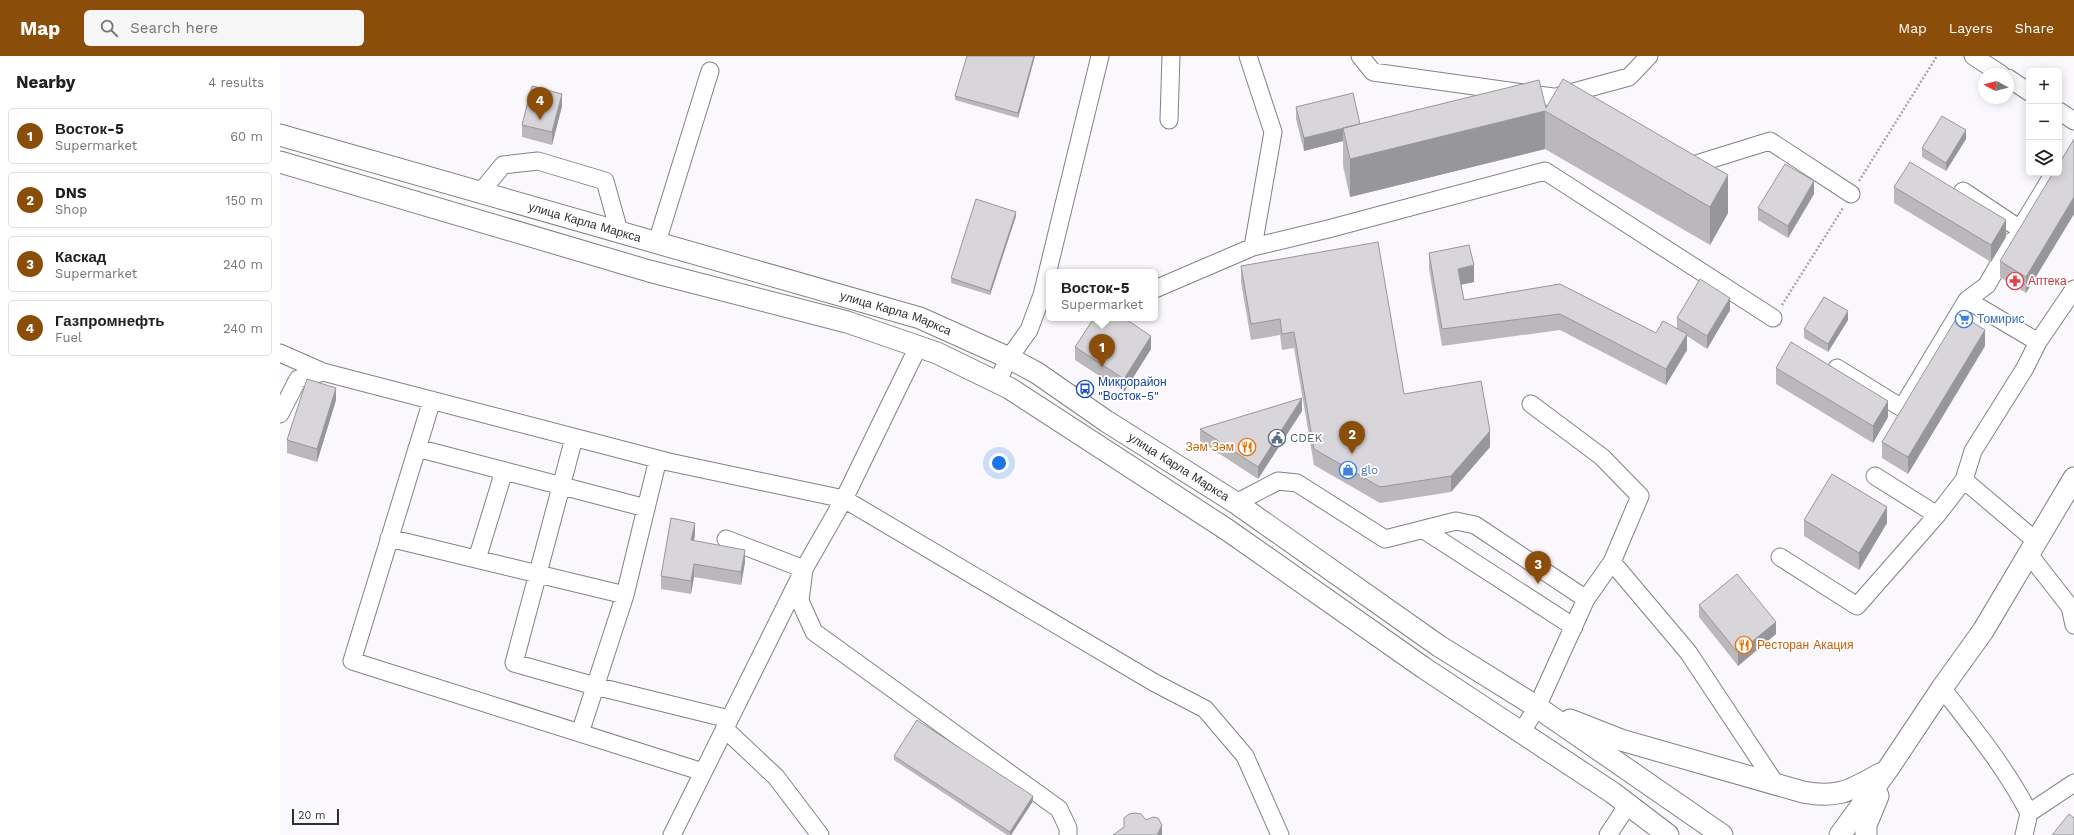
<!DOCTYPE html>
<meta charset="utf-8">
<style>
:root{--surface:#fff;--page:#f6f6f6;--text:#202124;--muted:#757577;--line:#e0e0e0;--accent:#8a4e0a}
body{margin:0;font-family:"Work Sans",sans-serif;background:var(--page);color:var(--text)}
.controls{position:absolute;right:12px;top:12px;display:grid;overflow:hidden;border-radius:6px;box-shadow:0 2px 10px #0003}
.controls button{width:36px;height:36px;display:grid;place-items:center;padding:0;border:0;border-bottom:1px solid var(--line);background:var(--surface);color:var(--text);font:20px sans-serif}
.compass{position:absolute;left:1698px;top:12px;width:36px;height:36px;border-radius:50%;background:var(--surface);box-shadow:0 2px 10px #0003;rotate:277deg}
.scale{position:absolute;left:12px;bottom:10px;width:47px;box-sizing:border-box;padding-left:4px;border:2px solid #2f2f30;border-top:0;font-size:11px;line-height:14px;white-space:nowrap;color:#2f2f30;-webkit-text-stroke:3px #fff;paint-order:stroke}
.you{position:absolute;left:719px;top:407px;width:14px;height:14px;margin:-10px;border:3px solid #fff;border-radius:50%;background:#1a73e8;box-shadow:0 0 0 6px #1a73e833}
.badge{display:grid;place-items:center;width:26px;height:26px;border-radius:50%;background:var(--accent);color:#fff;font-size:13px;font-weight:700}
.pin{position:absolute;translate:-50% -33px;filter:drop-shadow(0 1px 2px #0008)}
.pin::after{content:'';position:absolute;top:21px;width:14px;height:12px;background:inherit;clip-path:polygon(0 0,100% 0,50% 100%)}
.popup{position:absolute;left:766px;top:213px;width:112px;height:52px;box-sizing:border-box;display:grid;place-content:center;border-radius:6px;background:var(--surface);filter:drop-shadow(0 1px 3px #0005);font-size:13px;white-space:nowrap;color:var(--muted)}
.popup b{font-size:15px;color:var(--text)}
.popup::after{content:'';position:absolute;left:50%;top:100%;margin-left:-8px;border:8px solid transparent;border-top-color:var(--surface)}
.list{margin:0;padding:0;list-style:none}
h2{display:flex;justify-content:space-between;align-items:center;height:52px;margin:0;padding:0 16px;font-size:17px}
h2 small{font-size:13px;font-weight:400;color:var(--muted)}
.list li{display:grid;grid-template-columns:26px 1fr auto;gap:12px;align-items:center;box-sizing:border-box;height:56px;margin:0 8px 8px;padding:0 8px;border:1px solid var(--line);border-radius:6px}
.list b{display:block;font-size:15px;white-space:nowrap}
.list p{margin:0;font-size:13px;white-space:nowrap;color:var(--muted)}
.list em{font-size:13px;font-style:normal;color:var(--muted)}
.icon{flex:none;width:22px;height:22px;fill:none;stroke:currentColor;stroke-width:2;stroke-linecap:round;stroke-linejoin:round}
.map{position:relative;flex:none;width:1794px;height:779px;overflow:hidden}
header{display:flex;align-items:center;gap:24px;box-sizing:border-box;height:56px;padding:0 20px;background:var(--accent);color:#fff}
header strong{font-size:19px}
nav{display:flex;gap:22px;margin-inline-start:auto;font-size:14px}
.search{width:280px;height:36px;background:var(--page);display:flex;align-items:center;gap:10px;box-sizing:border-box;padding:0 14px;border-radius:6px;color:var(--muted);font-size:15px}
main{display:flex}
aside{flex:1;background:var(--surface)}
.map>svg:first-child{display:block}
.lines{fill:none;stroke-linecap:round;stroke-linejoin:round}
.minor-casing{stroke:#828184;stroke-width:19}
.major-casing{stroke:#828184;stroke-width:23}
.path{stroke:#a8a7aa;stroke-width:2.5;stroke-dasharray:2 2;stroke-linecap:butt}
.minor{stroke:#fff;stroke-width:17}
.major{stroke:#fff;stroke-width:21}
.wall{fill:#bab8bb}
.shaded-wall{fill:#979699}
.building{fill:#d8d6da;stroke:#979699}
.labels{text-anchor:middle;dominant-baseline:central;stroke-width:3.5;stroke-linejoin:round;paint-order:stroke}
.street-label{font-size:12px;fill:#2f2f30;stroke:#fff}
.health-label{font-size:12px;fill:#be3a42;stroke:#fff;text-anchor:start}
.shop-label{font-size:12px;fill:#366cbe;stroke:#fff;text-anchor:start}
.transit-label{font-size:12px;fill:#164399;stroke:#fff;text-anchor:start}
.service-label{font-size:12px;fill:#4e5e75;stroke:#fff;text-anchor:start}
.food-label{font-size:12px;fill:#c56008;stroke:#fff;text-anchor:end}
</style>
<header>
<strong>Map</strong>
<div class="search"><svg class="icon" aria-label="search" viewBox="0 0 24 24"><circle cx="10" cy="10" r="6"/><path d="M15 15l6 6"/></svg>Search here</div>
<nav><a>Map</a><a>Layers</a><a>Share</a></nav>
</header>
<main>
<aside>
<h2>Nearby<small>4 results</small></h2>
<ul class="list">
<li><span class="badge">1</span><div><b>Восток-5</b><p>Supermarket</p></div><em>60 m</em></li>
<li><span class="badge">2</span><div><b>DNS</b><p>Shop</p></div><em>150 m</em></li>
<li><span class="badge">3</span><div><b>Каскад</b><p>Supermarket</p></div><em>240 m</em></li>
<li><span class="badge">4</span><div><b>Газпромнефть</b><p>Fuel</p></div><em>240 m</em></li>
</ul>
</aside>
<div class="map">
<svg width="1794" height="779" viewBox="0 0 1794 779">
<rect width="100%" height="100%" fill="#faf8fc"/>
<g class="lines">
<defs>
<path id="minor" d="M 968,0 L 993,76 L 973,191
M 1080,0 L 1093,16 L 1273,41 L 1293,52
M 1693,0 L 1721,18
M 1728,22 L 1749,36
M 1279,40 L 1349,21 L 1369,0
M 1779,55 L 1794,65
M 889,64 L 891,0
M 1403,112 L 1490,85 L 1571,138
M 1683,135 L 1740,173 L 1774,117
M 200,137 L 223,109 L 258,105 L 325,125 L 339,175
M 377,186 L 430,15
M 875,233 L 973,191 L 1048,173 L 1265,115 L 1493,262
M 1687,244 L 1707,229 L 1732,185
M 1758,286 L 1794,233
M 0,297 L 43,316 L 389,406 L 564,443 L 875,627 L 925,653 L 965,700 L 1000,779
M 1557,312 L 1622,352 L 1687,244 L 1758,286 L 1745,312 L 1693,395 L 1684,424 L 1756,485
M 717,326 L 729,302 L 749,274 L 762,239 L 820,0
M 152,344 L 72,605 L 423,716
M 0,358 L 18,323 L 43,316
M 294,382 L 234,607 L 315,630 L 449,663
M 137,392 L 366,452
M 1595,420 L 1657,459
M 956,447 L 998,425 L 1017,427 L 1105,483 L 1176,465 L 1195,469 L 1306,543
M 1144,474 L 1294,571
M 109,482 L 345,539 L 378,403
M 446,483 L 524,513 L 520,545 L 534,576 L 779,753 L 788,772 L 788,779
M 1748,497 L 1790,551 L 1794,569
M 1500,501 L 1577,550 L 1657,459 L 1684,424
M 197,503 L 224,415
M 1332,506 L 1408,596 L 1495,727
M 1662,632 C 1693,672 1726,712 1749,757 L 1744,779
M 445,673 L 496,721 L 540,779
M 300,677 L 345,539
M 1241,677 L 1257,651 L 1306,543 L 1332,506 L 1360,440 L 1322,401 L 1251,348
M 1749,757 L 1794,727
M 392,779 L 524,513 L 564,443 L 638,291
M 1328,779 L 1347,750"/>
<g id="major">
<path id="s1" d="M 0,79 L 640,262 L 729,302 L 757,317 L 826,365 L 956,447 L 1159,590 L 1257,651 L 1442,779"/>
<path d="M 0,106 L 369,215 L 567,266 L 657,297 L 729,332 L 946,473 L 1144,612 L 1333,737 L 1388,779"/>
<path d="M 1290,664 L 1341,684 L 1523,736 C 1558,743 1571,734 1600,718"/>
<path d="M 1560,779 L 1608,713 L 1662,632 L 1703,575 L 1794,422"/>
<path d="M 1586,779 L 1586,769 L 1598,740"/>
</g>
</defs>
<use href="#minor" class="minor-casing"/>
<use href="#major" class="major-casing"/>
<path class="path" d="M 1579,125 L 1657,0
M 1502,249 L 1563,152"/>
<use href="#minor" class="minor"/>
<use href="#major" class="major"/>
</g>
<path class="wall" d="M 755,0 L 738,62 L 675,44 L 675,40 Z
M 282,50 L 272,89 L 242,81 L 242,69 Z
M 1016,51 L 1080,68 L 1266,52 L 1448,157 L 1430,189 L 1265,93 L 1070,141 L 1063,110 L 1063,85 L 1024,95 L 1016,63 Z
M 1686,83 L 1666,115 L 1642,101 L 1642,92 Z
M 1794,83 L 1794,158 L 1746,237 L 1720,221 L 1720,205 Z
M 1614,131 L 1726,181 L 1711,206 L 1614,147 Z
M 1534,138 L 1508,182 L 1478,164 L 1478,152 Z
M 736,160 L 710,239 L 671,227 L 671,222 Z
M 1149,197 L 1194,226 L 1181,229 L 1184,244 L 1280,228 L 1376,277 L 1397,272 L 1397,262 L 1450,254 L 1427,293 L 1407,280 L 1407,294 L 1386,329 L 1280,274 L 1162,290 L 1149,213 Z
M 961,210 L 1124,338 L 1210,391 L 1171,436 L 1100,447 L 1034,409 L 1014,292 L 1002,294 L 1000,279 L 971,284 L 961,226 Z
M 1568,264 L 1548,296 L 1524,282 L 1524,273 Z
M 1705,290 L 1628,418 L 1602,402 L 1602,386 Z
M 795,291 L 871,293 L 844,336 L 795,304 Z
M 1496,312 L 1608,361 L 1593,387 L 1496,328 Z
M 56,344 L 37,406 L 7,397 L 7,384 Z
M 1022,355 L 978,423 L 920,385 L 920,373 Z
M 1524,464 L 1607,467 L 1579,514 L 1524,480 Z
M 415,479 L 414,485 L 465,506 L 461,529 L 414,521 L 411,538 L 381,533 L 381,520 Z
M 1419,549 L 1496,578 L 1458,610 L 1419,561 Z
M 614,700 L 753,745 L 731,779 L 727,779 L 614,704 Z"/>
<path class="shaded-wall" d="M 754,0 L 755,0 L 738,62 L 738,57 Z
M 282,38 L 282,50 L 272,89 L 272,76 Z
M 1265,55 L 1265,93 L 1070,141 L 1070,103 Z
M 1063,73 L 1063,85 L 1024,95 L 1024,82 Z
M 1686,74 L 1686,83 L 1666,115 L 1666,107 Z
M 1448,119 L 1448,157 L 1430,189 L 1430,151 Z
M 1534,125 L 1534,138 L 1508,182 L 1508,170 Z
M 1794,141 L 1794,158 L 1746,237 L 1746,221 Z
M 736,156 L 736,160 L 710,239 L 710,235 Z
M 1726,164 L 1726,181 L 1711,206 L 1711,189 Z
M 1194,209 L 1194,226 L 1178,229 L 1178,213 Z
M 1450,242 L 1450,254 L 1427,293 L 1427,280 Z
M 1568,255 L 1568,264 L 1548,296 L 1548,288 Z
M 1705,274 L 1705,290 L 1628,418 L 1628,401 Z
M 1407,278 L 1407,294 L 1386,329 L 1386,313 Z
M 871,280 L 871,293 L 844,336 L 844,323 Z
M 56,332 L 56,344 L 37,406 L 37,393 Z
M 1022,342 L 1022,355 L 978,423 L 978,411 Z
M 1608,345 L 1608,361 L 1593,387 L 1593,370 Z
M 1210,375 L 1210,391 L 1171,436 L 1171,420 Z
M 1607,451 L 1607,467 L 1579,514 L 1579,497 Z
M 415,467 L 415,479 L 411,497 L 411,484 Z
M 465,494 L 465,506 L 461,529 L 461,516 Z
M 414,508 L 414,521 L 411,538 L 411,525 Z
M 1496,566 L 1496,578 L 1458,610 L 1458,597 Z
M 753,740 L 753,745 L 731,779 L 730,779 L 730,776 Z
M 882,769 L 882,779 L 877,779 Z"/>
<path class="building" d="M 687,0 L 754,0 L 738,57 L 675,40 Z
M 1283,23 L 1448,119 L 1430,151 L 1265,55 L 1070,103 L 1063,72 L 1259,24 L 1266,52 Z
M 252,30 L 282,38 L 272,76 L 242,69 Z
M 1073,37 L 1080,68 L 1024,82 L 1016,51 Z
M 1662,60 L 1686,74 L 1666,107 L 1642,92 Z
M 1794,83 L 1794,141 L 1746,221 L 1720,205 L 1773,117 L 1779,117 L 1779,108 Z
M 1630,106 L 1726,164 L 1711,189 L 1614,131 Z
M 1505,108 L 1534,125 L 1508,170 L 1478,152 Z
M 696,143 L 736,156 L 710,235 L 671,222 Z
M 1098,186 L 1124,338 L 1201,325 L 1210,375 L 1171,420 L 1100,431 L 1034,393 L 1014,276 L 1002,278 L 1000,263 L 971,268 L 961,210 Z
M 1189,189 L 1194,209 L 1178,213 L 1184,244 L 1280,228 L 1376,277 L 1383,265 L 1407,278 L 1386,313 L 1280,258 L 1162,273 L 1149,197 Z
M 1420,223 L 1450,242 L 1427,280 L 1397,262 Z
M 1544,241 L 1568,255 L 1548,288 L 1524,273 Z
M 1679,258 L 1705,274 L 1628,401 L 1602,386 Z
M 814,262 L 844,262 L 871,280 L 844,323 L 795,291 Z
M 1511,286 L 1608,345 L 1593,370 L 1496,312 Z
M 27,323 L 56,332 L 37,393 L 7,384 Z
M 1022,342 L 978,411 L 920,373 Z
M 1552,418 L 1607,451 L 1579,497 L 1524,464 Z
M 391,462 L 415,467 L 411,484 L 465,494 L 461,516 L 414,508 L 411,525 L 381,520 Z
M 1457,518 L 1496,566 L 1458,597 L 1419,549 Z
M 637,664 L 753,740 L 730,776 L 614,700 Z
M 855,757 L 861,758 L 866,764 L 873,761 L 878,762 L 882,769 L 877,779 L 833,779 L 844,771 L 844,762 L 849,758 Z
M 1789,758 L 1794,762 L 1794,779 L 1772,779 Z"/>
<defs>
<symbol id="pharmacy-ring" viewBox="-11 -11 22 22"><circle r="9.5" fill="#fff" stroke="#e0444e" stroke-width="1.5"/><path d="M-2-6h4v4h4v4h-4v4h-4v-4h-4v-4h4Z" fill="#e0444e"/></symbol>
<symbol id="supermarket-ring" viewBox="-11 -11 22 22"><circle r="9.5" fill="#fff" stroke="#3f7fe0" stroke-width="1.5"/><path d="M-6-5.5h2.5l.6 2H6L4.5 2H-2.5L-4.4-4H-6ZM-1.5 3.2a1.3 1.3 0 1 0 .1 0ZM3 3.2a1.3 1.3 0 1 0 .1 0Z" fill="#3f7fe0"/></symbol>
<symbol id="bus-ring" viewBox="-11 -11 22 22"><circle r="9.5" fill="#fff" stroke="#1a4fb4" stroke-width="1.5"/><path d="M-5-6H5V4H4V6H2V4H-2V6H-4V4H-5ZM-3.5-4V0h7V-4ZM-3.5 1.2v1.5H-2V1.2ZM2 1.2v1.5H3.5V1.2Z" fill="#1a4fb4"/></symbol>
<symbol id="civic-ring" viewBox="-11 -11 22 22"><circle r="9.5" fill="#fff" stroke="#5c6f8a" stroke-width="1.5"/><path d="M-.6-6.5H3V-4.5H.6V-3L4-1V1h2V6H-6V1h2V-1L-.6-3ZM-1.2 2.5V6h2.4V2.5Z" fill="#5c6f8a"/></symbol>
<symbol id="restaurant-ring" viewBox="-11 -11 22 22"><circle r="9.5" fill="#fff" stroke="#e8710a" stroke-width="1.5"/><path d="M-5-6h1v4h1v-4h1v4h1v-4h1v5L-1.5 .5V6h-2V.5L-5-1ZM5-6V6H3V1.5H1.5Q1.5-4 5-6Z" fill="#e8710a"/></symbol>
<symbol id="shop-ring" viewBox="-11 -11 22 22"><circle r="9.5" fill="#fff" stroke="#3f7fe0" stroke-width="1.5"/><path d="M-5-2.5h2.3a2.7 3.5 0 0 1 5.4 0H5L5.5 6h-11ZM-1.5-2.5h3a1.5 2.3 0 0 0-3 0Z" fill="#3f7fe0"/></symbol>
</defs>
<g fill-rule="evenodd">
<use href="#pharmacy-ring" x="1725" y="215" width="20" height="20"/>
<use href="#supermarket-ring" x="1674" y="253" width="20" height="20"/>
<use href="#bus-ring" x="795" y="323" width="20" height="20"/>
<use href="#civic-ring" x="987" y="372" width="20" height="20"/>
<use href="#restaurant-ring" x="957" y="381" width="20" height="20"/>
<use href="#shop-ring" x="1058" y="404" width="20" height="20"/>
<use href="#restaurant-ring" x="1454" y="579" width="20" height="20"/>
</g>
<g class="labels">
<g class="street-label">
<text stroke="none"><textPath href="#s1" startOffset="317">улица Карла Маркса</textPath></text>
<text stroke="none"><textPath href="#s1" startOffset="641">улица Карла Маркса</textPath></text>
<text stroke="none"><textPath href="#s1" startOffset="965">улица Карла Маркса</textPath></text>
</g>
<g class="health-label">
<text x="1748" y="225">Аптека</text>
</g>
<g class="shop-label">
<text x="1697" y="263">Томирис</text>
<text x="1081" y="414">glo</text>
</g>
<g class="transit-label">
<text x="818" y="326">Микрорайон<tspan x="818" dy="14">"Восток-5"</tspan></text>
</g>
<g class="service-label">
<text x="1010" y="382">CDEK</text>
</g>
<g class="food-label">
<text x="954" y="391">Зәм Зәм</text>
<text x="1477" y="589" text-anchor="start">Ресторан Акация</text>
</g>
</g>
</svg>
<div class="controls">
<button>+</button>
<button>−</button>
<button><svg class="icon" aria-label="layers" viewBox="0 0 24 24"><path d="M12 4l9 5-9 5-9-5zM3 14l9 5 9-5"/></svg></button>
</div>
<svg class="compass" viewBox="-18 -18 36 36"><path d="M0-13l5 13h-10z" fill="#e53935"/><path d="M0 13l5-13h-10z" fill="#757577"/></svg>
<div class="scale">20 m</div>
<div class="you"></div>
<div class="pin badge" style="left:822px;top:311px">1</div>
<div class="popup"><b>Восток-5</b>Supermarket</div>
<div class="pin badge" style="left:1072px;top:398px">2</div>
<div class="pin badge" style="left:1258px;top:528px">3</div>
<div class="pin badge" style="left:260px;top:64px">4</div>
</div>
</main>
